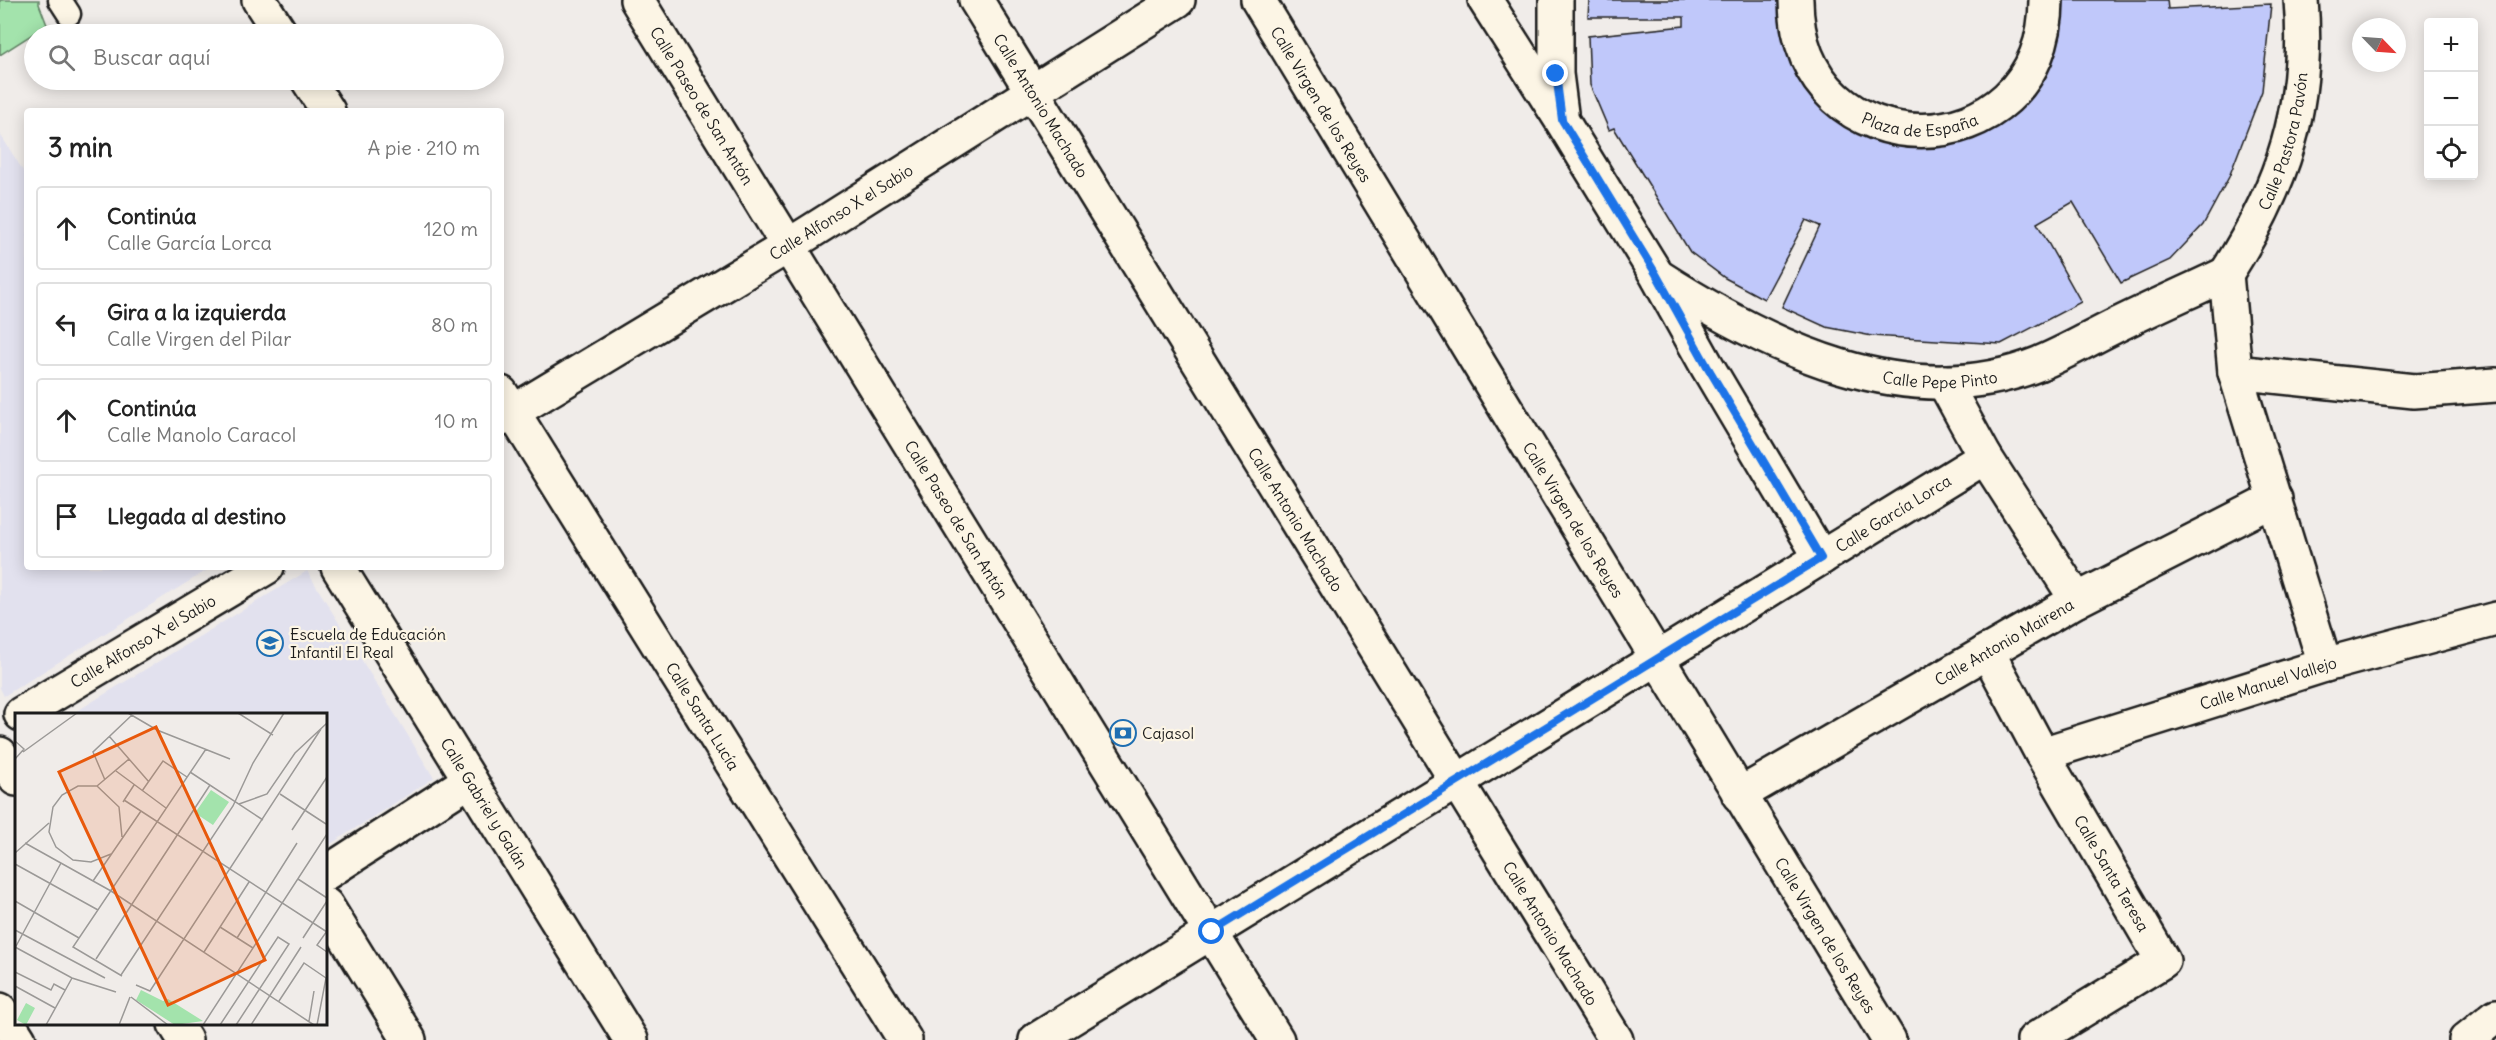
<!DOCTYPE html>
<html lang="es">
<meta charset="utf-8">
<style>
:root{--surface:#fff;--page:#f2f2f2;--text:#222;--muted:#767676;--line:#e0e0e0}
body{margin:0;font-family:Delius,sans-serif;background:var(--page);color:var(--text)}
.controls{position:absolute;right:18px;top:18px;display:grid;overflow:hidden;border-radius:6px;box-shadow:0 3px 15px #0003}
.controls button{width:54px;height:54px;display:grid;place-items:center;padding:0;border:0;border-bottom:2px solid var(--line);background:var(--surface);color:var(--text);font:30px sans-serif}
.compass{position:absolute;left:2352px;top:18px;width:54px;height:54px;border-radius:50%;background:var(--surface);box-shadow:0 3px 15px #0003;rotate:115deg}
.stop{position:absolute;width:18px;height:18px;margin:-14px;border:4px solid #1a73e8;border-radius:50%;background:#fff}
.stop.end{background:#1a73e8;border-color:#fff;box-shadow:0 2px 6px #0008}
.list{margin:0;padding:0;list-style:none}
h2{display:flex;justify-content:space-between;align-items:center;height:78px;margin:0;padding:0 24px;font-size:26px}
h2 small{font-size:20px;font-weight:400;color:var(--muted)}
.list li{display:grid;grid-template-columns:39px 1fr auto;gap:18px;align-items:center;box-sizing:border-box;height:84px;margin:0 12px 12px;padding:0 12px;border:2px solid var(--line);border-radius:6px}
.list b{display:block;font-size:22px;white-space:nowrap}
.list p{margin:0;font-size:20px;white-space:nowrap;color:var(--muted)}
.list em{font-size:20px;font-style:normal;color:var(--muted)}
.icon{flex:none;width:33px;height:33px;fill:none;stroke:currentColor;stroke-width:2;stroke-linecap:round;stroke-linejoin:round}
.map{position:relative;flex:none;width:2496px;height:1040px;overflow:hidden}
.search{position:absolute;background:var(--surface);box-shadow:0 3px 15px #0003;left:24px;top:24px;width:480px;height:66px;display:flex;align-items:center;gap:15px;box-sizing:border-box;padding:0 21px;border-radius:33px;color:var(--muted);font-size:22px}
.panel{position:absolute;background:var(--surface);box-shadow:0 3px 15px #0003;left:24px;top:108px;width:480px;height:462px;border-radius:6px}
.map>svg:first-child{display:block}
.built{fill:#e2e1ee}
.green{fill:#a3e3ac;stroke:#608064;stroke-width:1.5}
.building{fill:#c0c8fa;stroke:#1c1c1c;stroke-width:1.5}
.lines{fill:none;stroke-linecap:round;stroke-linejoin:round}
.service-casing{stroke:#1c1c1c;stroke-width:27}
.minor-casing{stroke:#1c1c1c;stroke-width:38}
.tertiary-casing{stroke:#1c1c1c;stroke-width:38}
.service{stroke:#fcf5e5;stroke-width:22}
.minor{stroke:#fcf5e5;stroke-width:33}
.tertiary{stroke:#fcf5e5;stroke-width:33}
.route{stroke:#1a73e8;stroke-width:8}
.labels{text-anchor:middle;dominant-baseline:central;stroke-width:4.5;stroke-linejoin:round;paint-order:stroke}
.street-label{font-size:16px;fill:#1c1c1c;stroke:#fcf5e5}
.poi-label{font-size:16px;fill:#1c1c1c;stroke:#fcf5e5;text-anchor:start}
.inset-road{fill:none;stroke:#9b9997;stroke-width:1.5}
.view{fill:#e8590c;fill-opacity:0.15;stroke:#e8590c;stroke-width:3}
.inset-edge{fill:none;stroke:#1c1c1c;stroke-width:3}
</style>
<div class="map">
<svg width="2496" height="1040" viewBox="0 0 2496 1040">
<rect width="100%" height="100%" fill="#f0ece9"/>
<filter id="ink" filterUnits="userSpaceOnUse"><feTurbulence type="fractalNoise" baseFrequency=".0167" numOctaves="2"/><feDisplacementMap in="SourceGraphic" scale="12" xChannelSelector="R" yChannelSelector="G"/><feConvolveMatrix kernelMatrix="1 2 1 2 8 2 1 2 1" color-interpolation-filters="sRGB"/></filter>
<g filter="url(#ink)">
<path class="built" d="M 0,134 L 27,177 L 27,567 L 212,567 L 4,696 L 0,688 Z
M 307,571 L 434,778 L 326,847 L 326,714 L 72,714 Z"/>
<path class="green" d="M 0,0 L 39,0 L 39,4 L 47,25 L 0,55 Z"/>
<path class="building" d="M 1589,0 L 1781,0 L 1785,42 L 1794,65 L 1821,105 L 1840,121 L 1861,133 L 1906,146 L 1930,146 L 1953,143 L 1975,135 L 1996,124 L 2016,109 L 2033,90 L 2047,68 L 2056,45 L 2061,20 L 2061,0 L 2167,0 L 2168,9 L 2271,4 L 2262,91 L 2229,177 L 2203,225 L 2170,260 L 2121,283 L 2073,202 L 2037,223 L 2081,302 L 2001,344 L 1872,336 L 1826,327 L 1782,307 L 1820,226 L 1806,220 L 1764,299 L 1725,278 L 1690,252 L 1614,128 L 1609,130 L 1590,85 L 1588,36 L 1684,26 L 1684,17 L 1588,17 Z"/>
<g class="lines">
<defs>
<path id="service" d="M 60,0 L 69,14"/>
<g id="minor">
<path id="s1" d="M 976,0 L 1616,1040"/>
<path id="s2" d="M 1258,0 L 1889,1040"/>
<path d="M 1485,0 L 1562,121 L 1656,274 L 1707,366 L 1821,558"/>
<path d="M 1556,0 L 1556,74 L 1561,113"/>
<path id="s3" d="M 1796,0 C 1797,174 2046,174 2046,0"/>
<path d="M 788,246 L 1178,0"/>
<path d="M 2226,274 L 2235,372 L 2325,665"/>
<path id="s4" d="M 2226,274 C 2283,185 2310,106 2301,0"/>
<path id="s5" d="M 1659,277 C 1768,347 1907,416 2038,364 C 2063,354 2087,340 2111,328 C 2149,309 2188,292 2226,274"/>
<path d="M 2235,372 L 2414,391 L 2496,385"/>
<path d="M 1944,382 L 1985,457 L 2077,600"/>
<path id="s6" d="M 338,567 L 631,1040"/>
<path id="s7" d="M 1987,651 L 2042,754 L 2163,961 L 2034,1040"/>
<path d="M 0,754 L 16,779"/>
<path id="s8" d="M 2042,754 L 2325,665 L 2496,619"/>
<path id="s9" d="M 1739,795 L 2077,600 L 2275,499"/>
<path d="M 326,873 L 470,780"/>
<path d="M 326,905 L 409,1040"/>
<path d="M 0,1010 L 19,1040"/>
<path d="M 175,1024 L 185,1040"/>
<path id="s10" d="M 1036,1040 L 1985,457"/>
<path d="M 2466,1040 L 2496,1016"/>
</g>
<g id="tertiary">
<path d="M 259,0 L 281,34"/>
<path id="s11" d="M 637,0 L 1277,1040"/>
<path d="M 308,80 L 328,111"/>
<path id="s12" d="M 501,393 L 905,1040"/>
<path d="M 501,419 L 788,246"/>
<path id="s13" d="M 21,714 L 267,567"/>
</g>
</defs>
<use href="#service" class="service-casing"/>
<use href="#minor" class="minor-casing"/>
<use href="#tertiary" class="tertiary-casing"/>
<use href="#service" class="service"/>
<use href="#minor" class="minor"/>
<use href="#tertiary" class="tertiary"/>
</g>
</g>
<g class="lines" filter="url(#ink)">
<path class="route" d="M 1212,932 L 1821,558 L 1707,366 L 1656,274 L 1562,120 L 1556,74"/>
</g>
<defs>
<symbol id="school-ring" viewBox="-11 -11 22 22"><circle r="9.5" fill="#fcf5e5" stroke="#1f6fb2" stroke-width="1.5"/><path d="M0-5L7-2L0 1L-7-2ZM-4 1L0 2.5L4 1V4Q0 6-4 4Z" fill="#1f6fb2"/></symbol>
<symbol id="bank-ring" viewBox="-11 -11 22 22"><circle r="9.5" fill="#fcf5e5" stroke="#1f6fb2" stroke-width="1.5"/><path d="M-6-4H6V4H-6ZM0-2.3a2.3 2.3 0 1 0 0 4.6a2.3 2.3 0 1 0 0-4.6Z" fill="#1f6fb2"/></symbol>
</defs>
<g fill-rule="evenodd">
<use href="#school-ring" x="255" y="628" width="30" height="30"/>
<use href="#bank-ring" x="1108" y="718" width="30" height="30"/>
</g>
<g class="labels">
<g class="street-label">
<text stroke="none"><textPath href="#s2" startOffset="122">Calle Virgen de los Reyes</textPath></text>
<text stroke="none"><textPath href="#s11" startOffset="124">Calle Paseo de San Antón</textPath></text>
<text stroke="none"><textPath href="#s1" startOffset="124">Calle Antonio Machado</textPath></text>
<text stroke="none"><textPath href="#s3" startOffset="201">Plaza de España</textPath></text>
<text stroke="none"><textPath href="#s4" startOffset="146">Calle Pastora Pavón</textPath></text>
<text transform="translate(841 212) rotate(-32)">Calle Alfonso X el Sabio</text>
<text stroke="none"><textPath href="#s5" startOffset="304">Calle Pepe Pinto</textPath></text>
<text stroke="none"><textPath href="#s10" startOffset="1006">Calle García Lorca</textPath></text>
<text stroke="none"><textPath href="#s11" startOffset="610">Calle Paseo de San Antón</textPath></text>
<text stroke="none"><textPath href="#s1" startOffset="610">Calle Antonio Machado</textPath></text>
<text stroke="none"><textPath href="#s2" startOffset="608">Calle Virgen de los Reyes</textPath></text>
<text stroke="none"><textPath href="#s13" startOffset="142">Calle Alfonso X el Sabio</textPath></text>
<text stroke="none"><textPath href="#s9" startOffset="306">Calle Antonio Mairena</textPath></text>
<text stroke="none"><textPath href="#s8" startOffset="237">Calle Manuel Vallejo</textPath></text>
<text stroke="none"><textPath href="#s12" startOffset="381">Calle Santa Lucía</textPath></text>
<text stroke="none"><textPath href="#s6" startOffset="278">Calle Gabriel y Galán</textPath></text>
<text stroke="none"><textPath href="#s7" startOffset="255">Calle Santa Teresa</textPath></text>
<text stroke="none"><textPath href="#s1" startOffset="1096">Calle Antonio Machado</textPath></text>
<text stroke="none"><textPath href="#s2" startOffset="1094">Calle Virgen de los Reyes</textPath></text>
</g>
<g class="poi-label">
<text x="290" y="634">Escuela de Educación<tspan x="290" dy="18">Infantil El Real</tspan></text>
<text x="1142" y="733">Cajasol</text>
</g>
</g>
<g transform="translate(15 713)">
<rect width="312" height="312" fill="#f0ece9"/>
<path d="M 196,77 L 214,89 L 198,112 L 180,100 ZM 126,277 L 148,288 L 153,286 L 188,308 L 160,312 L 121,287 ZM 11,290 L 20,295 L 11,312 L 2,307 Z" fill="#a3e3ac"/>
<path class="inset-road" d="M 113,0 L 142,17 L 215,46M 223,0 L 258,22M 94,23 L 134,69M 0,28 L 9,36 L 0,46M 8,39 L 62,0M 101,58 L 151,95M 175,59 L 248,107M 90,67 L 78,39 L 117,2M 82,73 L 63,73 L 47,82 L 38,94 L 34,119 L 41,134 L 58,147 L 76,149 L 96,141M 82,73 L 104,94 L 107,124M 82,73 L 114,46M 127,78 L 148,48 L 172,64M 265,81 L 311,111M 109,87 L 312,219M 108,89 L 119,72M 224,91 L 252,81 L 280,40 L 312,10M 277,117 L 312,64M 10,130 L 96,178 L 299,312M 0,140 L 34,110M 0,151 L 83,197M 283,166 L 312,185M 78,168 L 126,98M 0,188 L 64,225M 205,214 L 238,235M 0,217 L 90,265M 312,218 L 302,232 L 312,239M 222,225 L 282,130M 288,225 L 312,188M 0,234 L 57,265 L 101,279M 0,235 L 46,150M 189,239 L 234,169M 81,246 L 195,72M 0,259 L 36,277 L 39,271 L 50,277M 106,262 L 218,93 L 238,50 L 269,0M 107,263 L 58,234 L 191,36M 121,272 L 135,278 L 306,16M 0,273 L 40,295M 116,284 L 153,312M 264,288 L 289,250 L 311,265 L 302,312M 294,308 L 299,278M 31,312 L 57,265M 104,312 L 115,284M 188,312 L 312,121M 205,312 L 263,224 L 274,231 L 221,312M 236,312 L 286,234"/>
<path class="view" d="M 141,14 L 250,247 L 153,292 L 44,59 Z"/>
<rect width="312" height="312" class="inset-edge"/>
</g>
</svg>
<div class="controls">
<button>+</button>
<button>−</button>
<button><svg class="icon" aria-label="locate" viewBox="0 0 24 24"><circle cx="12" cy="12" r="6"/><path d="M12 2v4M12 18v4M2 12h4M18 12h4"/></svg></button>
</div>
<svg class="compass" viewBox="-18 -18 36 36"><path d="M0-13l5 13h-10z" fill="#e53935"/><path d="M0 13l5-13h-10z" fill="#767676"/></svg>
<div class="stop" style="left:1212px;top:932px"></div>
<div class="stop end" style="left:1556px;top:74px"></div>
<div class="search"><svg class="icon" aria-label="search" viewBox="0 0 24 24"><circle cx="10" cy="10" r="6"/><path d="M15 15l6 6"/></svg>Buscar aquí</div>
<section class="panel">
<h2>3 min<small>A pie · 210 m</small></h2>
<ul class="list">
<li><svg class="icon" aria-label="ahead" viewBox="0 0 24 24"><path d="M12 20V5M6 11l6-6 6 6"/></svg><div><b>Continúa</b><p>Calle García Lorca</p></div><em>120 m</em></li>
<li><svg class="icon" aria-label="left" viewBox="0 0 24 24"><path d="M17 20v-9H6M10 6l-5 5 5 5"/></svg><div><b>Gira a la izquierda</b><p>Calle Virgen del Pilar</p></div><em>80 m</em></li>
<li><svg class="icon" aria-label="ahead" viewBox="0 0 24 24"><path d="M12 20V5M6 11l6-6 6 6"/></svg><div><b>Continúa</b><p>Calle Manolo Caracol</p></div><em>10 m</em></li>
<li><svg class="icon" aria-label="arrive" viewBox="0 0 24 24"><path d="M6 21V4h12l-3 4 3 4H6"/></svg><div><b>Llegada al destino</b></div></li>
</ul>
</section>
</div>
